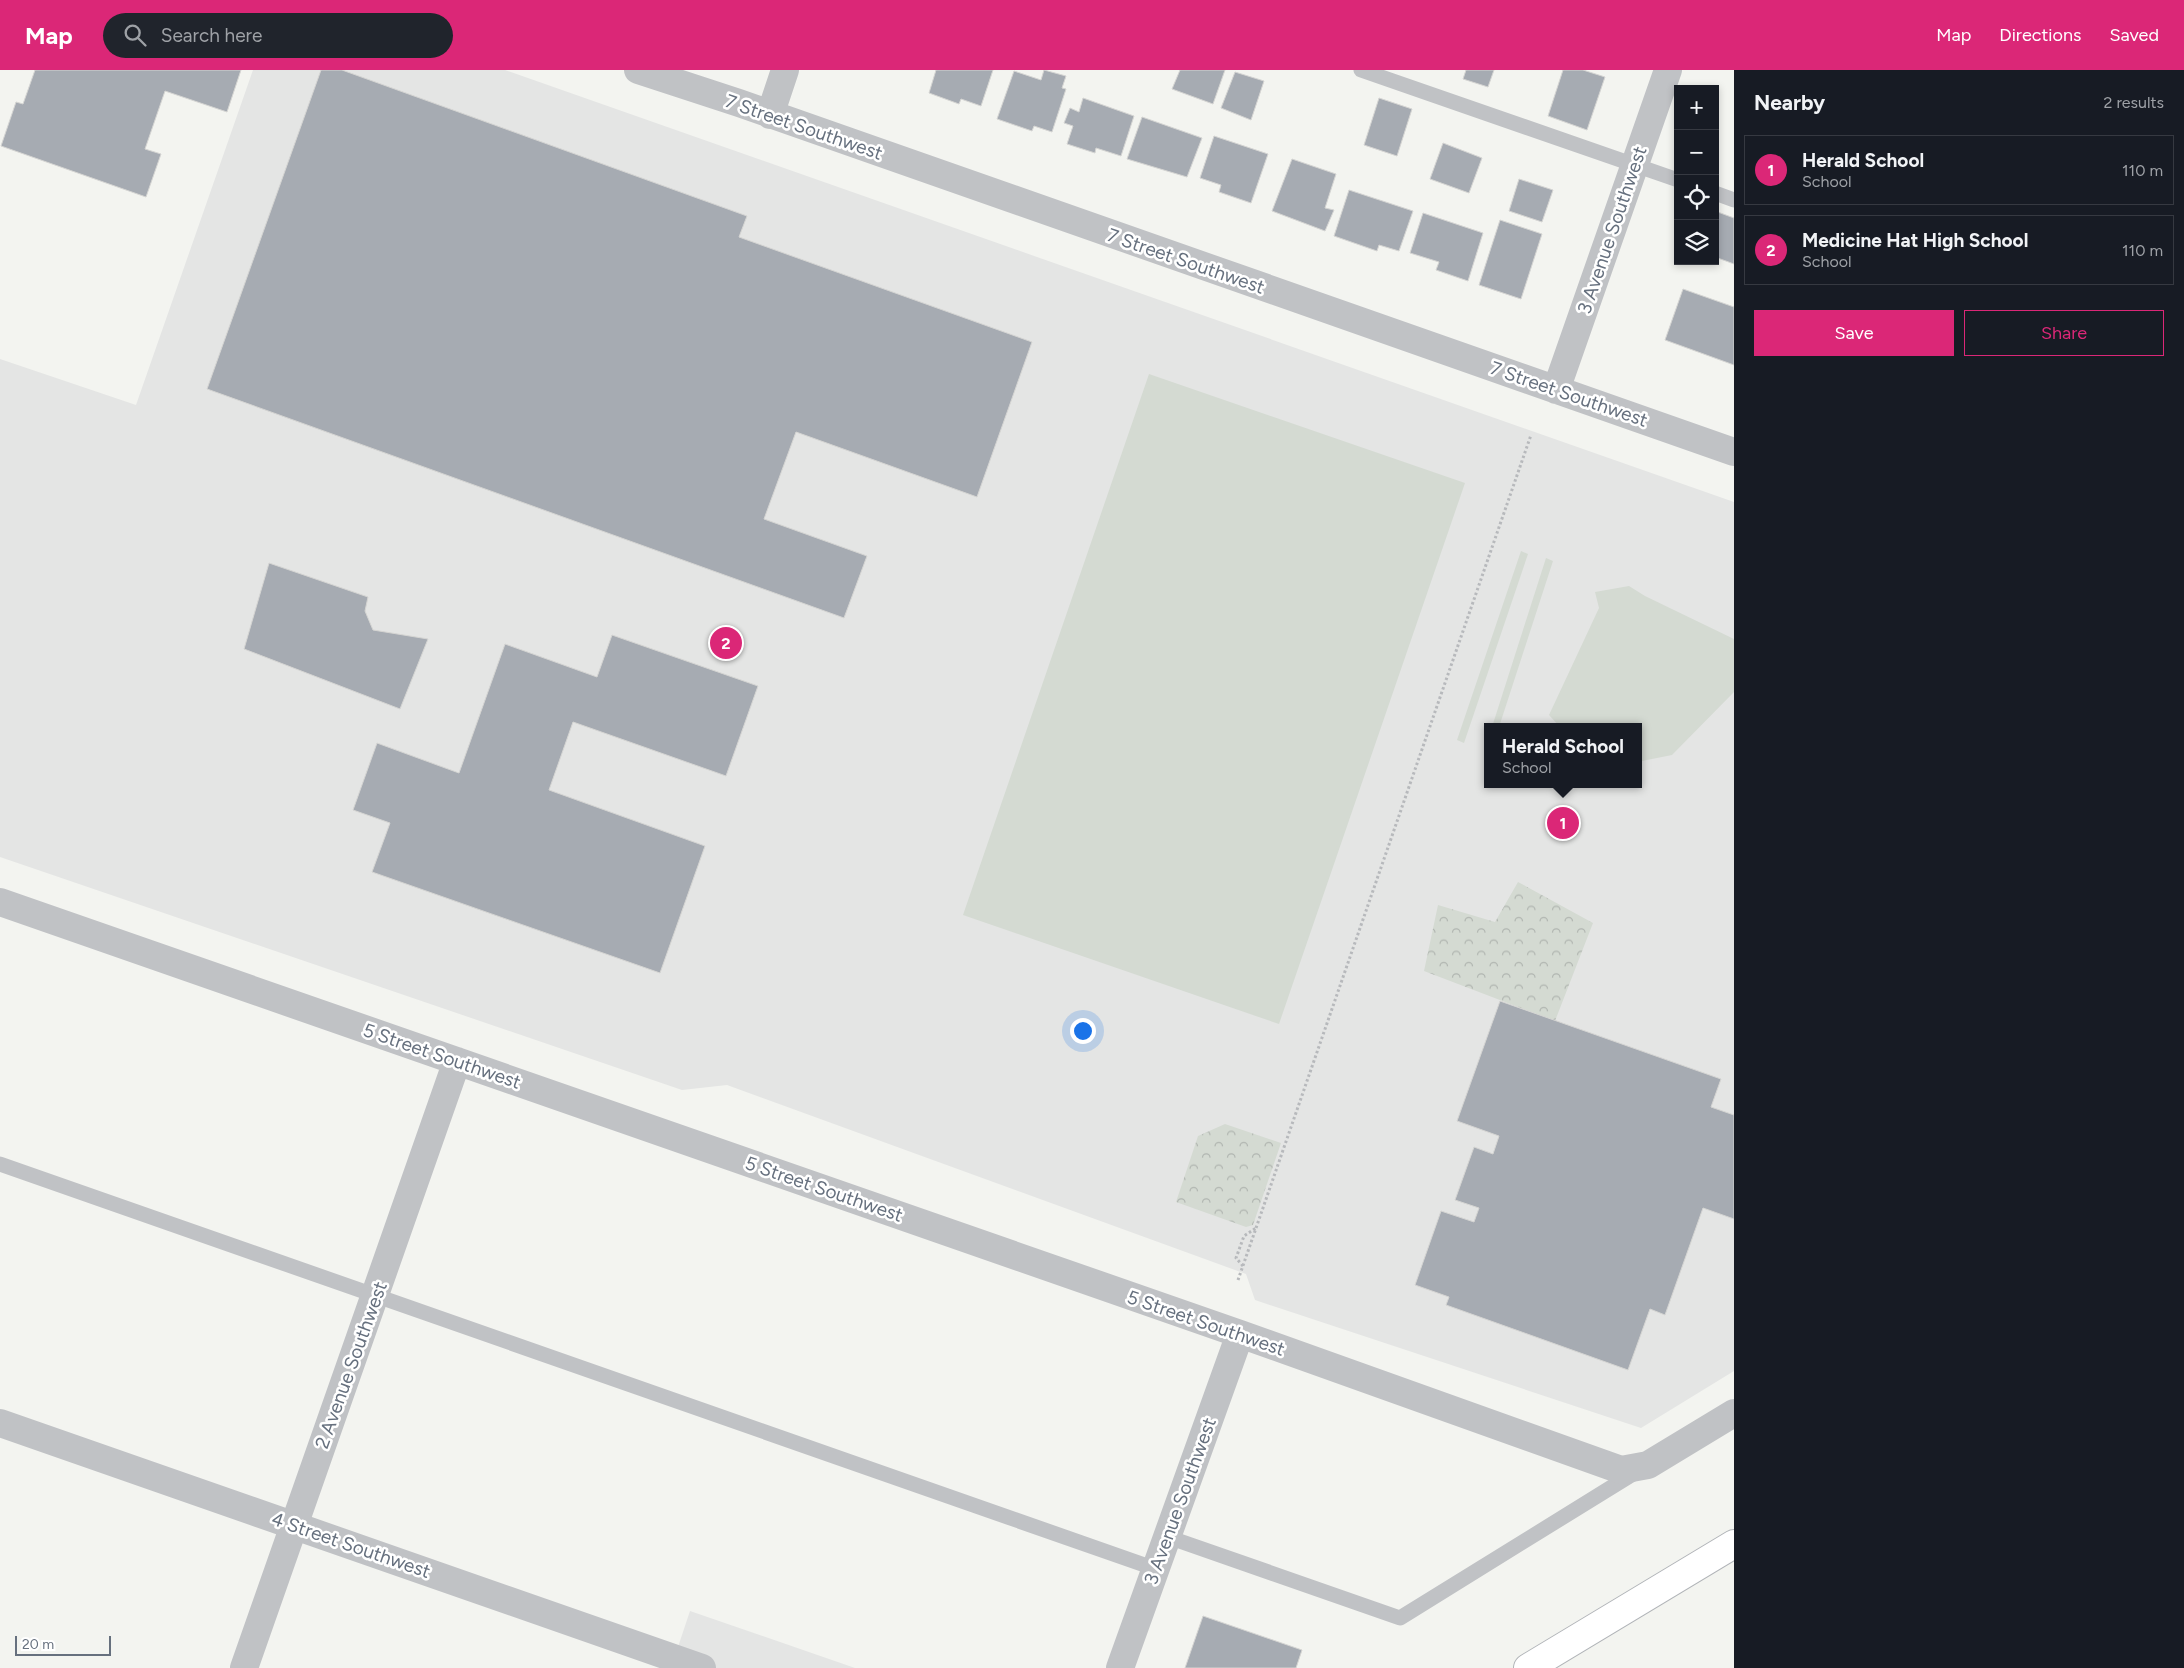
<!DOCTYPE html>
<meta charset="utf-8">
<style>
:root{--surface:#171b24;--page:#20242c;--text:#f1f3f6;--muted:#9ea1a6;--line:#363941;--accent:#db2777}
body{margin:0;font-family:Figtree,sans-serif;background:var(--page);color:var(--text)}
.controls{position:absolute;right:15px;top:15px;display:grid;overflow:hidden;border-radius:0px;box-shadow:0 2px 8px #0003}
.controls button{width:45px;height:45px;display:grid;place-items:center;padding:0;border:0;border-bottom:1px solid var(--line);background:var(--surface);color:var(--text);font:25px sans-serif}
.scale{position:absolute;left:15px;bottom:12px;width:96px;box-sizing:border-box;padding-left:5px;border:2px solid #66707e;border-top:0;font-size:14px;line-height:18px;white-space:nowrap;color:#66707e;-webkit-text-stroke:4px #fff;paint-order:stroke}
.you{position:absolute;left:1082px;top:960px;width:18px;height:18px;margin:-12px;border:4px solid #fff;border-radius:50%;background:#1a73e8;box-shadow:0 0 0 8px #1a73e833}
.badge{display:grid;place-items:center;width:32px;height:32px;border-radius:50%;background:var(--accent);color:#fff;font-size:16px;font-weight:700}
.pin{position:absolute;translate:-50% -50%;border:2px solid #fff;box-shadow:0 1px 5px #0006}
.popup{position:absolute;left:1484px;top:653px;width:158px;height:65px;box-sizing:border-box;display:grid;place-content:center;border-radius:0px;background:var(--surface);filter:drop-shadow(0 1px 4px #0005);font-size:16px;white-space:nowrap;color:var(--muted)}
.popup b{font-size:19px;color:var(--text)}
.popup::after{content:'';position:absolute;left:50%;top:100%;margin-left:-10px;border:10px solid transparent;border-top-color:var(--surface)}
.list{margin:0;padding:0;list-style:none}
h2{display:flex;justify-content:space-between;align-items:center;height:65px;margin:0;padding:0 20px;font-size:21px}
h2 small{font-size:16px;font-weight:400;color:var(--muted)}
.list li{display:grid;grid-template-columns:32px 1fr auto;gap:15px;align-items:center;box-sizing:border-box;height:70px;margin:0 10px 10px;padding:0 10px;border:1px solid var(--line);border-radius:0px}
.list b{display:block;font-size:19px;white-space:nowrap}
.list p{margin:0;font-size:16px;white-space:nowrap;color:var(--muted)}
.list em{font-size:16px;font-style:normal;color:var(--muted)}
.actions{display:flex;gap:10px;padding:15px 20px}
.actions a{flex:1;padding:11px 0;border:1px solid var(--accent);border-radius:0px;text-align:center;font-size:18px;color:var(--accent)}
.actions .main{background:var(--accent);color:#fff}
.icon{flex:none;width:28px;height:28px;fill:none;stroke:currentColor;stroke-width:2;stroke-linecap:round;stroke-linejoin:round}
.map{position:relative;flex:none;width:1734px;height:1598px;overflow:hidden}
header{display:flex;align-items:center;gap:30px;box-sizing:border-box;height:70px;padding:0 25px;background:var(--accent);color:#fff}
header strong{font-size:24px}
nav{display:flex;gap:28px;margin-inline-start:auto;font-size:18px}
.search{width:350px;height:45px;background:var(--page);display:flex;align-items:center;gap:12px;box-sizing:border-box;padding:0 18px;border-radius:28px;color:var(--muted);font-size:19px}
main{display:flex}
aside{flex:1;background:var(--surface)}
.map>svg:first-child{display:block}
.built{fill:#e4e5e4;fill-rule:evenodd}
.grass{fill:#d4dad2}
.forest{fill:url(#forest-crowns)}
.building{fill:#a6abb2;stroke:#d5d5d3}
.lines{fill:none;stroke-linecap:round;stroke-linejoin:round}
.primary-casing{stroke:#b1b4b8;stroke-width:30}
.path{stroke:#b7b9bc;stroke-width:3;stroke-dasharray:2.5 2.5;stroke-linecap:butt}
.lane{stroke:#c0c2c5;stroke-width:15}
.street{stroke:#c0c2c5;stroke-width:28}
.primary{stroke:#fff;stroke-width:28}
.labels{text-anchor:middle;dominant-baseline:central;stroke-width:5;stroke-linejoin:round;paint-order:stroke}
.street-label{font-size:19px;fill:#66707e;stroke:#fff}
</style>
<header>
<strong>Map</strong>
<div class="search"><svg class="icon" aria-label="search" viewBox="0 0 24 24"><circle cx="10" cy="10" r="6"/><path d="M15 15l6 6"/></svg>Search here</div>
<nav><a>Map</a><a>Directions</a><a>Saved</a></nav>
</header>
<main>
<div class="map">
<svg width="1734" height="1598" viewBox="0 0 1734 1598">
<defs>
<pattern id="forest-crowns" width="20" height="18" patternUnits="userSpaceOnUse" patternTransform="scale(1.25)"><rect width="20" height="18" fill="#d4dad2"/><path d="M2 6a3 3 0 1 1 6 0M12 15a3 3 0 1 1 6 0" fill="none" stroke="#b0b5b0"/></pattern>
</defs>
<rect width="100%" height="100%" fill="#f3f4f0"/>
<path class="built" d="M 253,0 L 505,0 L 1734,432 L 1734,1301 L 1641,1358 L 1255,1230 L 1246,1204 L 727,1015 L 682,1020 L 0,787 L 0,289 L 136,335 ZM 1488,657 L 1638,657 L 1638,714 L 1488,714 Z
M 690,1541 L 855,1598 L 671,1598 Z"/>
<path class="grass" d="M 1149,304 L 1465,413 L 1279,954 L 963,845 Z
M 1521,481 L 1528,484 L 1464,673 L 1457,670 Z
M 1546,488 L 1553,491 L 1499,657 L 1492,657 Z
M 1629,516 L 1645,526 L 1734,569 L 1734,622 L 1672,685 L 1642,691 L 1638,690 L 1638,657 L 1560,657 L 1549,645 L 1599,538 L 1595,522 Z"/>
<path class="forest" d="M 1518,812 L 1593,853 L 1555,951 L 1424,901 L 1438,835 L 1495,852 Z
M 1225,1054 L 1281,1073 L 1253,1155 L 1246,1157 L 1176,1132 L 1198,1066 Z"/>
<path class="building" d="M 35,0 L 241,0 L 227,42 L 165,21 L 145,79 L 161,84 L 146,127 L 1,76 L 16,32 L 23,34 Z
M 321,0 L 342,0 L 747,146 L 739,167 L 1032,272 L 977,427 L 796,362 L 764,449 L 867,486 L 844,548 L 207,319 Z
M 936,0 L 993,0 L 981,36 L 961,29 L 959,34 L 929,23 Z
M 1044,0 L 1066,6 L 1062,18 L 1066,19 L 1052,62 L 1034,56 L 1032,61 L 997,49 L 1014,1 L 1041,10 Z
M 1180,0 L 1225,0 L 1213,34 L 1172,19 Z
M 1466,0 L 1494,0 L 1488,17 L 1463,9 Z
M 1563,0 L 1583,0 L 1605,7 L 1587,60 L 1548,46 Z
M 1235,2 L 1264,11 L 1251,50 L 1221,38 Z
M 1083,28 L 1134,46 L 1121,86 L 1096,78 L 1095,83 L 1067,74 L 1073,56 L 1064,53 L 1070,38 L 1079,42 Z
M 1379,28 L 1412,39 L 1397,86 L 1364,75 Z
M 1142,47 L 1202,68 L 1187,107 L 1127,89 Z
M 1214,66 L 1268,84 L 1251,133 L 1219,122 L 1221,115 L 1200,108 Z
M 1443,73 L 1482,88 L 1469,123 L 1430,109 Z
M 1292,89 L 1336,104 L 1325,138 L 1334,140 L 1325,161 L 1272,141 Z
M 1519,109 L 1553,120 L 1542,152 L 1509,141 Z
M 1349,120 L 1413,141 L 1399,181 L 1379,175 L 1377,181 L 1334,166 Z
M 1715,141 L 1734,148 L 1734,194 L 1715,187 Z
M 1423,143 L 1483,163 L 1468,211 L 1436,200 L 1439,192 L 1410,183 Z
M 1500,150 L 1542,164 L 1521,229 L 1479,215 Z
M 1683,219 L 1734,237 L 1734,295 L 1665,270 Z
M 269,493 L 368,527 L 365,541 L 373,560 L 428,569 L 400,639 L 244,579 Z
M 612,565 L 758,616 L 726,706 L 573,652 L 549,720 L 705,776 L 660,903 L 372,802 L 390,753 L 353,740 L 377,673 L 459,703 L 505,574 L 597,607 Z
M 1500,931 L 1721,1009 L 1711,1037 L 1734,1045 L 1734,1149 L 1703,1138 L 1665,1245 L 1650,1239 L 1628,1300 L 1446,1235 L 1449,1227 L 1415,1215 L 1441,1141 L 1474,1152 L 1479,1138 L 1455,1130 L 1474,1077 L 1493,1084 L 1499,1066 L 1457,1051 Z
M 1203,1546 L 1302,1580 L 1296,1598 L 1185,1598 Z"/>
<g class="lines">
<defs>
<path id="primary" d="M 1528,1598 L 1734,1474"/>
</defs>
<use href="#primary" class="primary-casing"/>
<path class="path" d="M 1243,1196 L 1236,1188 L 1244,1166 L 1256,1158
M 1238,1210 L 1531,365"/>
<path class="lane" d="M 1361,0 L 1678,110
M 1715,123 L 1734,130
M 0,1094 L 1156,1499
M 1168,1467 L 1400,1548 L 1636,1402"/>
<path class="street" d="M 638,0 L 739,33 L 1734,382
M 770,45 L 785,0
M 1556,320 L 1668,0
M 0,832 L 1240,1264 L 1621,1400 L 1648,1395 L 1734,1343
M 0,1353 L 702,1598
M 244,1598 L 457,991
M 1120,1598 L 1240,1264"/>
<use href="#primary" class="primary"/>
</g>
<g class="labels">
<g class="street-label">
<text transform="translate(804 57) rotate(19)">7 Street Southwest</text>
<text transform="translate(1612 160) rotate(-71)">3 Avenue Southwest</text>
<text transform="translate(1186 191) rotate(19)">7 Street Southwest</text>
<text transform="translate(1569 324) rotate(19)">7 Street Southwest</text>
<text transform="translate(442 986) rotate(19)">5 Street Southwest</text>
<text transform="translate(824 1119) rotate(19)">5 Street Southwest</text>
<text transform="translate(1206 1253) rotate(19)">5 Street Southwest</text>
<text transform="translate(351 1295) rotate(-70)">2 Avenue Southwest</text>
<text transform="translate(1180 1431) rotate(-70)">3 Avenue Southwest</text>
<text transform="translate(351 1475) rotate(19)">4 Street Southwest</text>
</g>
</g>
</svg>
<div class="controls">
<button>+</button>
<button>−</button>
<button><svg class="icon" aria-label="locate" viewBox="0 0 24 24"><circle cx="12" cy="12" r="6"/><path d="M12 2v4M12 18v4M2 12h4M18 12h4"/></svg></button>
<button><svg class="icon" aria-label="layers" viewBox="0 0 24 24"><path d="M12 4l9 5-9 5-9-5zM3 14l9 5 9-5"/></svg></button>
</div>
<div class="scale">20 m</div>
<div class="you"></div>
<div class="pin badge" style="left:1563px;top:753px">1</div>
<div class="popup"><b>Herald School</b>School</div>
<div class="pin badge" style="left:726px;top:573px">2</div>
</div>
<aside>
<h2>Nearby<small>2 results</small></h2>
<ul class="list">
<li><span class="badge">1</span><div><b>Herald School</b><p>School</p></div><em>110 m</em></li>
<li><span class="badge">2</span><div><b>Medicine Hat High School</b><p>School</p></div><em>110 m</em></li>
</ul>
<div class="actions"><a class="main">Save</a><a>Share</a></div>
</aside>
</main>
